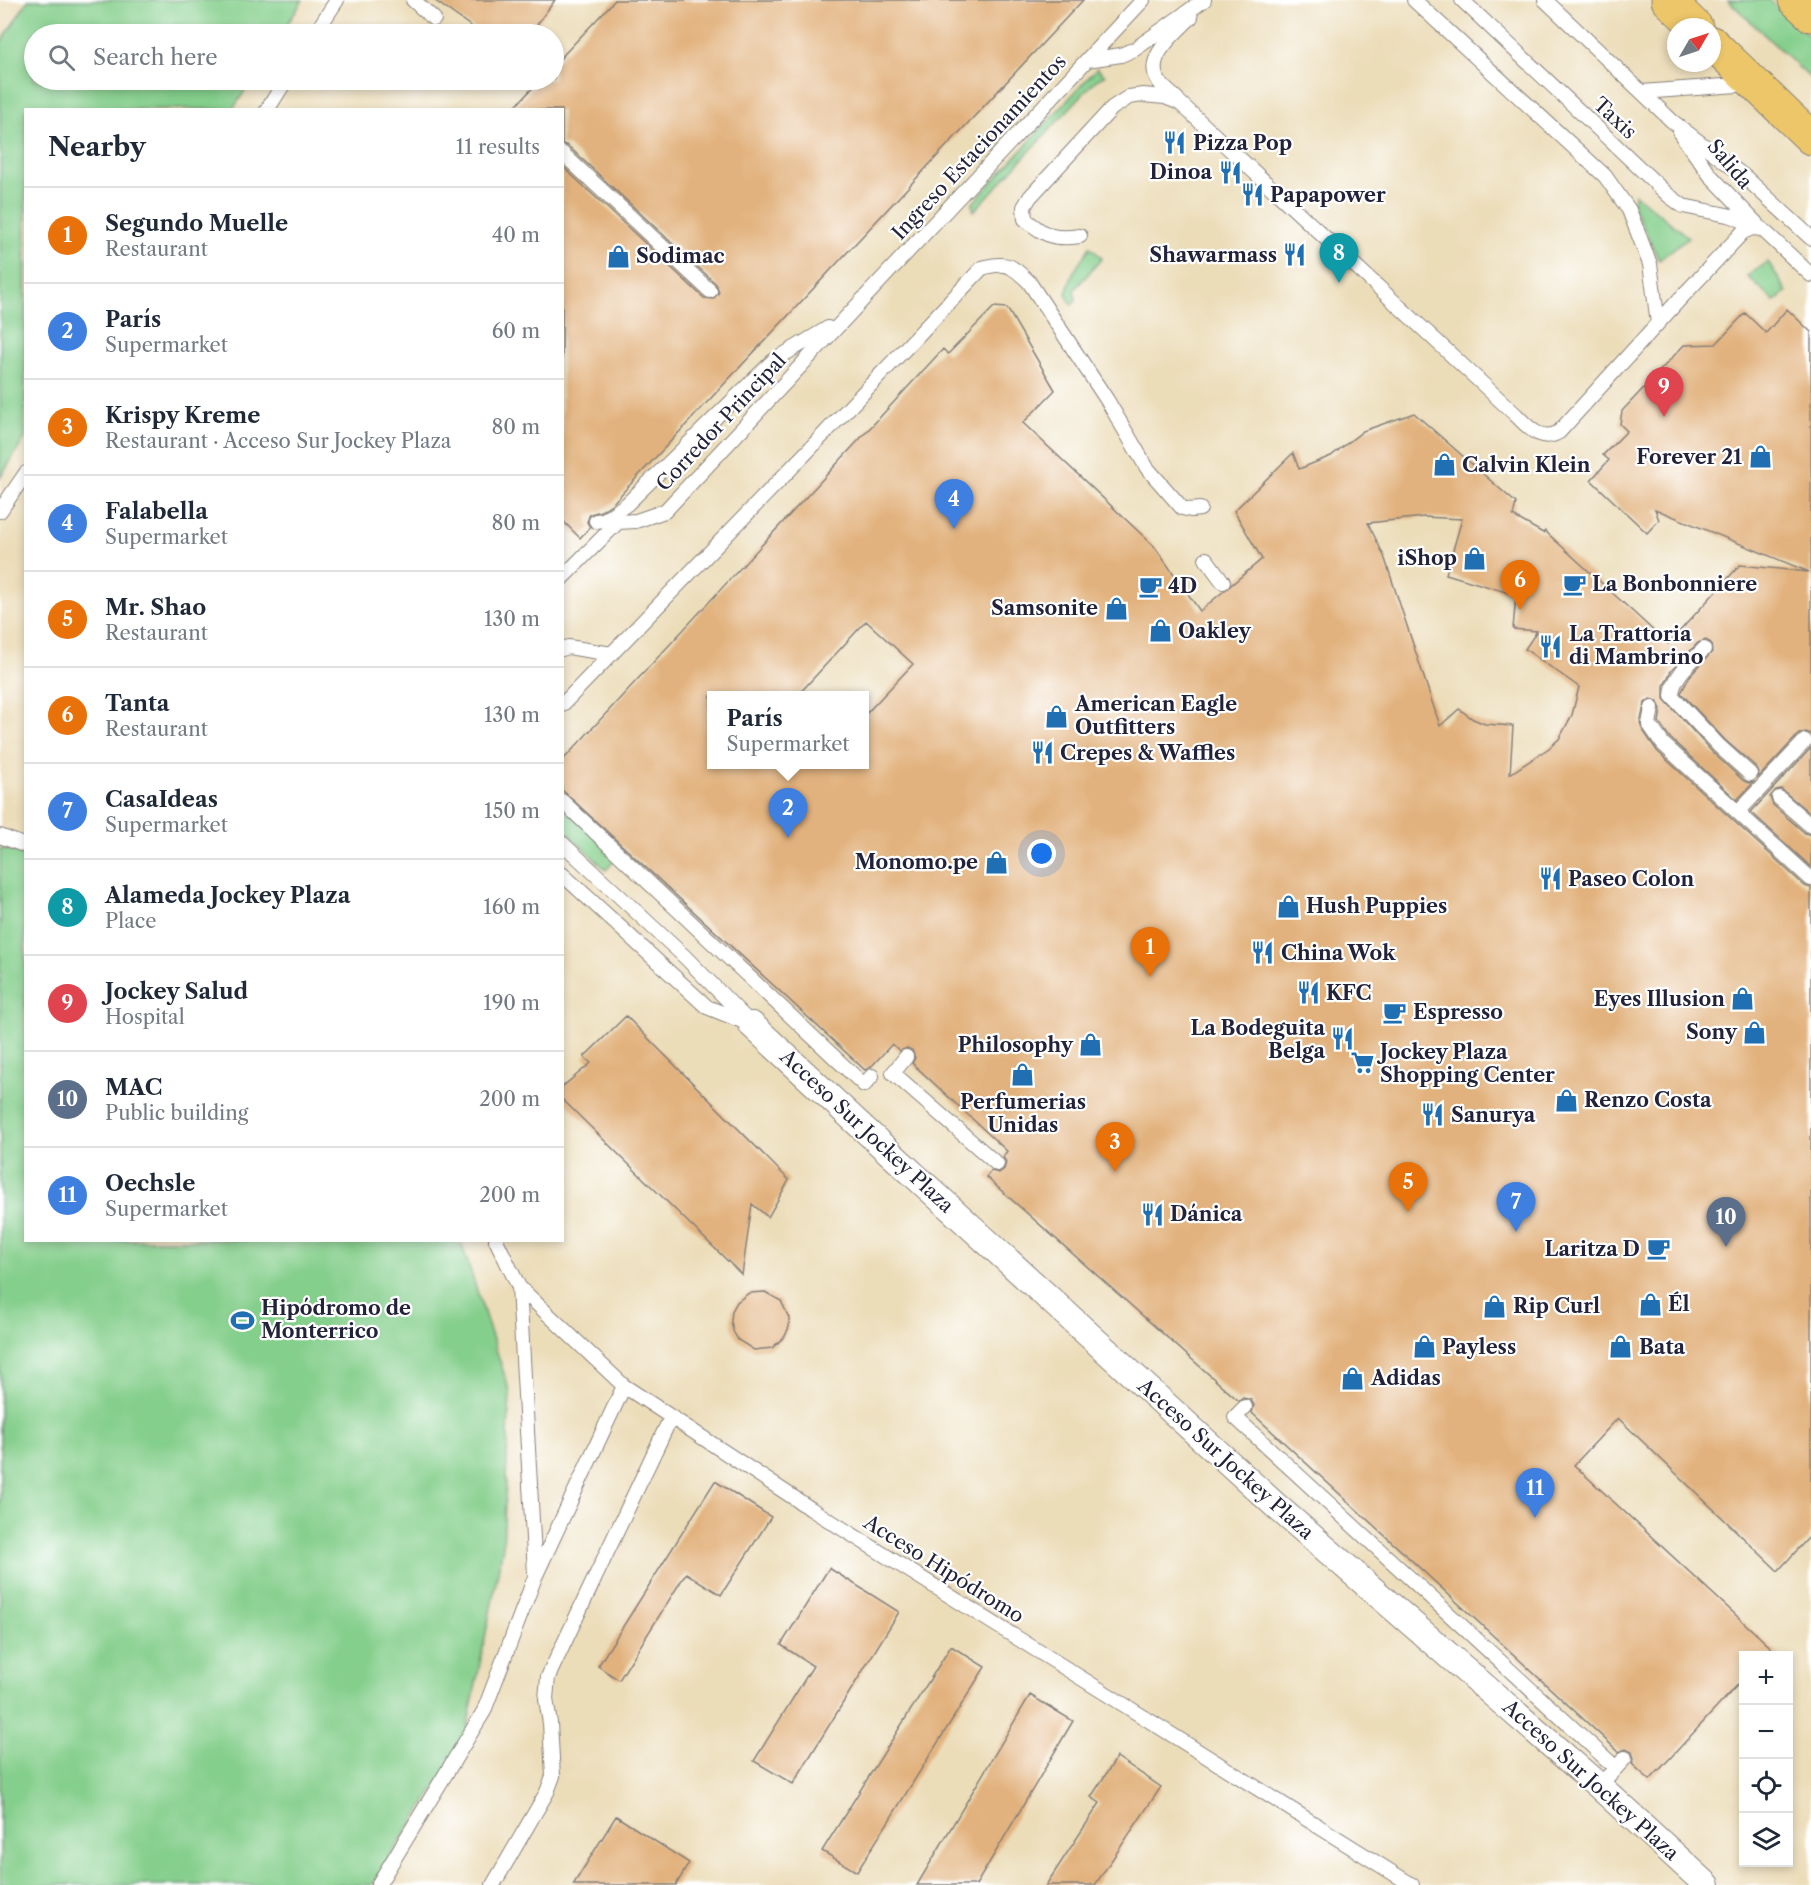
<!DOCTYPE html>
<meta charset="utf-8">
<style>
:root{--surface:#fff;--page:#f2f2f3;--text:#1f2937;--muted:#747a83;--line:#e0e1e3;--accent:#2563eb}
body{margin:0;font-family:"Libre Caslon Text",serif;background:var(--page);color:var(--text)}
.controls{position:absolute;right:18px;bottom:18px;display:grid;overflow:hidden;border-radius:0px;box-shadow:0 3px 9px #0003}
.controls button{width:54px;height:54px;display:grid;place-items:center;padding:0;border:0;border-bottom:2px solid var(--line);background:var(--surface);color:var(--text);font:30px sans-serif}
.compass{position:absolute;left:1667px;top:18px;width:54px;height:54px;border-radius:50%;background:var(--surface);box-shadow:0 3px 9px #0003;rotate:51deg}
.you{position:absolute;left:1042px;top:854px;width:21px;height:21px;margin:-15px;border:4px solid #fff;border-radius:50%;background:#1a73e8;box-shadow:0 0 0 9px #1a73e833}
.badge{display:grid;place-items:center;width:39px;height:39px;border-radius:50%;background:var(--accent);color:#fff;font-size:20px;font-weight:700}
.pin{position:absolute;translate:-50% -50px;filter:drop-shadow(0 2px 3px #0008)}
.pin::after{content:'';position:absolute;top:32px;width:21px;height:18px;background:inherit;clip-path:polygon(0 0,100% 0,50% 100%)}
.popup{position:absolute;left:707px;top:691px;width:162px;height:78px;box-sizing:border-box;display:grid;place-content:center;border-radius:0px;background:var(--surface);filter:drop-shadow(0 2px 4px #0005);font-size:20px;white-space:nowrap;color:var(--muted)}
.popup b{font-size:22px;color:var(--text)}
.popup::after{content:'';position:absolute;left:50%;top:100%;margin-left:-12px;border:12px solid transparent;border-top-color:var(--surface)}
.list{margin:0;padding:0;list-style:none}
h2{display:flex;justify-content:space-between;align-items:center;height:78px;margin:0;padding:0 24px;font-size:26px}
h2 small{font-size:20px;font-weight:400;color:var(--muted)}
.list li{display:grid;grid-template-columns:39px 1fr auto;gap:18px;align-items:center;box-sizing:border-box;height:96px;padding:0 24px;border-top:2px solid var(--line)}
.list b{display:block;font-size:22px;white-space:nowrap}
.list p{margin:0;font-size:20px;white-space:nowrap;color:var(--muted)}
.list em{font-size:20px;font-style:normal;color:var(--muted)}
.icon{flex:none;width:33px;height:33px;fill:none;stroke:currentColor;stroke-width:2;stroke-linecap:round;stroke-linejoin:round}
.map{position:relative;flex:none;width:1811px;height:1885px;overflow:hidden}
.search{position:absolute;background:var(--surface);box-shadow:0 3px 9px #0003;left:24px;top:24px;width:540px;height:66px;display:flex;align-items:center;gap:15px;box-sizing:border-box;padding:0 21px;border-radius:33px;color:var(--muted);font-size:22px}
.panel{position:absolute;background:var(--surface);box-shadow:0 3px 9px #0003;left:24px;top:108px;width:540px;height:1134px;border-radius:0px}
.map>svg:first-child{display:block}
.green{fill:#85cf8c;stroke:#547864;stroke-width:1.5}
.building{fill:#e2b27e;fill-rule:evenodd}
.lines{fill:none;stroke-linecap:round;stroke-linejoin:round}
.service-casing{stroke:#87807a;stroke-width:16}
.minor-casing{stroke:#87807a;stroke-width:28}
.motorway-casing{stroke:#87807a;stroke-width:35}
.service{stroke:#fff;stroke-width:14}
.minor{stroke:#fff;stroke-width:26}
.motorway{stroke:#ecc669;stroke-width:33}
.labels{text-anchor:middle;dominant-baseline:central;stroke-width:4.5;stroke-linejoin:round;paint-order:stroke}
.street-label{font-size:20px;fill:#22223b;stroke:#fff}
.poi-label{font-size:20px;font-weight:bold;fill:#22223b;stroke:#fff;text-anchor:start}
</style>
<div class="map">
<svg width="1811" height="1885" viewBox="0 0 1811 1885">
<rect width="100%" height="100%" fill="#fff"/>
<filter id="ink" filterUnits="userSpaceOnUse"><feTurbulence type="fractalNoise" baseFrequency=".0167" numOctaves="2"/><feDisplacementMap in="SourceGraphic" scale="12" xChannelSelector="R" yChannelSelector="G"/><feConvolveMatrix kernelMatrix="1 2 1 2 8 2 1 2 1" color-interpolation-filters="sRGB"/></filter>
<filter id="wash" filterUnits="userSpaceOnUse"><feTurbulence type="fractalNoise" baseFrequency=".008" numOctaves="4" result="noise"/><feDisplacementMap in="SourceGraphic" scale="24" xChannelSelector="R" yChannelSelector="G"/><feGaussianBlur stdDeviation="1.35" result="paint"/><feColorMatrix in="noise" values="0 0 0 0 0 0 0 0 0 0 0 0 0 0 0 0 0 1.4 0 .05"/><feComposite in="paint" operator="in"/></filter>
<g filter="url(#wash)">
<rect width="100%" height="100%" fill="#ecddb9"/>
<path class="green" d="M 28,0 L 303,0 L 281,34 L 34,34 L 34,80 L 252,80 L 233,109 L 26,110 L 25,438 L 0,478 L 0,44 Z
M 1728,0 L 1770,0 L 1811,38 L 1811,79 Z
M 1097,68 L 1105,76 L 1096,80 L 974,211 L 972,204 Z
M 1635,194 L 1688,237 L 1659,260 L 1632,204 Z
M 1090,247 L 1102,258 L 1074,290 L 1076,300 L 1072,305 L 1066,294 L 1073,273 Z
M 1768,262 L 1787,292 L 1774,301 L 1747,276 Z
M 562,806 L 618,857 L 606,870 L 563,829 Z
M 0,848 L 25,853 L 26,1240 L 459,1240 L 463,1248 L 510,1392 L 503,1547 L 464,1744 L 372,1885 L 0,1885 Z"/>
<g id="blocks">
<path class="building" d="M 434,0 L 555,0 L 530,34 L 482,34 Z
M 615,0 L 1083,0 L 613,503 L 601,511 L 590,514 L 587,522 L 590,527 L 580,538 L 562,520 L 562,166 L 704,298 L 713,299 L 719,292 L 716,284 L 568,146 L 562,144 L 562,110 L 512,110 L 540,80 L 554,80 L 554,65 Z
M 994,307 L 1007,308 L 1055,390 L 1023,423 L 1154,546 L 1200,611 L 1262,559 L 1234,511 L 1293,453 L 1299,469 L 1331,456 L 1363,431 L 1414,413 L 1516,503 L 1513,516 L 1543,533 L 1545,531 L 1668,644 L 1740,565 L 1809,572 L 1655,509 L 1659,520 L 1647,533 L 1591,480 L 1609,460 L 1603,455 L 1627,431 L 1620,424 L 1622,411 L 1684,345 L 1716,344 L 1745,313 L 1766,333 L 1787,309 L 1811,332 L 1811,734 L 1806,732 L 1799,734 L 1758,778 L 1759,772 L 1756,767 L 1725,740 L 1681,693 L 1690,676 L 1712,652 L 1711,643 L 1706,640 L 1698,643 L 1671,671 L 1664,686 L 1664,699 L 1713,753 L 1744,781 L 1749,783 L 1754,782 L 1737,800 L 1670,738 L 1659,722 L 1661,709 L 1657,701 L 1650,699 L 1645,703 L 1640,723 L 1642,729 L 1657,751 L 1805,886 L 1811,888 L 1811,1535 L 1778,1571 L 1618,1418 L 1574,1465 L 1780,1656 L 1743,1656 L 1743,1679 L 1650,1780 L 1632,1764 L 1634,1759 L 1632,1752 L 1626,1749 L 1619,1752 L 1252,1413 L 1254,1405 L 1251,1400 L 1243,1398 L 1239,1401 L 986,1177 L 991,1171 L 999,1173 L 1004,1169 L 1006,1162 L 1003,1157 L 1007,1151 L 912,1063 L 915,1058 L 912,1050 L 907,1048 L 900,1051 L 892,1044 L 871,1067 L 865,1070 L 562,790 L 562,761 L 943,349 L 948,354 ZM 1424,517 L 1462,519 L 1446,574 L 1516,595 L 1513,629 L 1537,631 L 1525,649 L 1579,687 L 1572,715 L 1559,739 L 1549,748 L 1510,774 L 1513,726 L 1485,724 L 1473,719 L 1459,709 L 1440,726 L 1384,556 L 1368,523 ZM 866,621 L 913,664 L 864,716 L 864,765 L 711,765 L 711,696 L 797,696 Z
M 1811,748 L 1811,814 L 1781,789 L 1776,790 L 1770,797 L 1773,805 L 1805,833 L 1811,835 L 1811,867 L 1751,812 Z
M 626,1016 L 789,1180 L 768,1217 L 752,1204 L 742,1275 L 562,1099 L 562,1087 L 591,1063 L 584,1057 Z
M 765,1292 L 781,1301 L 789,1318 L 789,1327 L 785,1336 L 772,1348 L 754,1350 L 738,1340 L 733,1331 L 731,1321 L 732,1311 L 737,1302 L 749,1293 Z
M 715,1481 L 771,1517 L 721,1595 L 686,1573 L 619,1680 L 598,1666 Z
M 829,1568 L 899,1612 L 793,1784 L 754,1761 L 813,1666 L 781,1645 Z
M 951,1646 L 985,1667 L 857,1872 L 822,1851 Z
M 1030,1695 L 1073,1721 L 976,1885 L 917,1885 Z
M 1117,1757 L 1161,1787 L 1095,1885 L 1046,1885 L 1100,1803 L 1091,1797 Z
M 616,1816 L 689,1863 L 676,1885 L 573,1885 Z"/>
</g>
</g>
<g filter="url(#ink)">
<use href="#blocks" fill-opacity="0" stroke="#87807a" stroke-width="1.5"/>
<g class="lines">
<defs>
<path id="service" d="M 413,0 L 434,19
M 1414,0 L 1605,176 L 1629,210 L 1650,264 L 1658,323
M 1462,0 L 1668,195 L 1683,206 L 1732,216 L 1760,228
M 1545,0 L 1672,121 L 1745,177 L 1811,238
M 315,34 L 337,0
M 1087,60 L 1121,55 L 1135,49 L 1204,0
M 1642,92 L 1751,84
M 1177,99 C 1171,94 1165,89 1160,83 C 1141,59 1176,33 1191,17
M 267,110 L 286,80
M 1680,133 L 1710,175 L 1756,223
M 562,153 L 710,291
M 1080,236 C 1054,240 1045,236 1025,219 L 1024,207 L 1030,197 L 1112,108 L 1129,97 L 1143,95 L 1165,97 L 1180,103 L 1516,415 C 1528,427 1541,443 1559,432 L 1678,301 L 1743,232 L 1752,228 L 1762,229 L 1811,275
M 0,511 L 26,473
M 596,521 L 604,520 L 627,504 L 773,361 L 828,328
M 1206,559 L 1223,582
M 562,578 L 618,522 L 636,521 L 665,511 L 1143,0
M 562,649 L 568,647 L 612,654
M 1704,649 C 1691,662 1672,677 1672,696 L 1719,746 L 1750,774
M 562,705 L 804,455 L 982,268 C 1006,261 1012,265 1029,282 L 1107,400 L 1147,468 L 1182,508 L 1191,510 L 1200,509
M 1652,708 L 1649,724 L 1663,744 L 1811,879
M 1779,798 L 1811,826
M 562,801 L 864,1085 L 872,1076
M 1738,812 L 1805,741
M 0,836 L 26,846
M 562,843 L 685,957 L 752,1025
M 562,874 L 707,1007 L 747,1023
M 906,1057 L 893,1073 L 997,1164
M 496,1240 L 519,1287 L 624,1386 L 811,1509 L 1412,1885
M 519,1287 L 535,1574
M 1245,1407 L 1235,1417 L 1616,1768
M 1599,1786 L 1625,1758
M 378,1885 L 484,1711 L 535,1577 L 624,1386
M 493,1885 L 547,1792 L 553,1776 L 550,1723 L 546,1699 L 548,1677 L 671,1417"/>
<path id="minor" d="M 752,1025 L 878,1142 L 1275,1505 L 1599,1786 L 1707,1885"/>
<path id="motorway" d="M 1668,0 L 1696,27
M 1795,0 L 1811,15
M 1712,43 L 1811,138"/>
</defs>
<use href="#service" class="service-casing"/>
<use href="#minor" class="minor-casing"/>
<use href="#motorway" class="motorway-casing"/>
<use href="#service" class="service"/>
<use href="#minor" class="minor"/>
<use href="#motorway" class="motorway"/>
</g>
</g>
<defs>
<symbol id="restaurant-bare" viewBox="-9 -9 18 18"><path d="M-5-6h1v4h1v-4h1v4h1v-4h1v5L-1.5 .5V6h-2V.5L-5-1ZM5-6V6H3V1.5H1.5Q1.5-4 5-6Z" fill="#1f6fb2" stroke="#fff" stroke-width="2.5" paint-order="stroke"/></symbol>
<symbol id="shop-bare" viewBox="-9 -9 18 18"><path d="M-5-2.5h2.3a2.7 3.5 0 0 1 5.4 0H5L5.5 6h-11ZM-1.5-2.5h3a1.5 2.3 0 0 0-3 0Z" fill="#1f6fb2" stroke="#fff" stroke-width="2.5" paint-order="stroke"/></symbol>
<symbol id="cafe-bare" viewBox="-9 -9 18 18"><path d="M-5.5-4.5H6V0H3Q3 3.5 0 3.5H-2.5Q-5.5 3.5-5.5 0ZM3-3.2v2h1.7v-2ZM-6 4.5H4V6H-6Z" fill="#1f6fb2" stroke="#fff" stroke-width="2.5" paint-order="stroke"/></symbol>
<symbol id="supermarket-bare" viewBox="-9 -9 18 18"><path d="M-6-5.5h2.5l.6 2H6L4.5 2H-2.5L-4.4-4H-6ZM-1.5 3.2a1.3 1.3 0 1 0 .1 0ZM3 3.2a1.3 1.3 0 1 0 .1 0Z" fill="#1f6fb2" stroke="#fff" stroke-width="2.5" paint-order="stroke"/></symbol>
<symbol id="stadium-bare" viewBox="-9 -9 18 18"><path d="M0-5a6.5 5 0 1 0 0 10a6.5 5 0 1 0 0-10ZM-3.5-1.8h7v3.6h-7Z" fill="#1f6fb2" stroke="#fff" stroke-width="2.5" paint-order="stroke"/></symbol>
</defs>
<g fill-rule="evenodd">
<use href="#restaurant-bare" x="1158" y="126" width="33" height="33"/>
<use href="#restaurant-bare" x="1214" y="156" width="33" height="33"/>
<use href="#restaurant-bare" x="1236" y="178" width="33" height="33"/>
<use href="#restaurant-bare" x="1278" y="238" width="33" height="33"/>
<use href="#shop-bare" x="602" y="240" width="33" height="33"/>
<use href="#shop-bare" x="1744" y="440" width="33" height="33"/>
<use href="#shop-bare" x="1428" y="448" width="33" height="33"/>
<use href="#shop-bare" x="1458" y="542" width="33" height="33"/>
<use href="#cafe-bare" x="1558" y="568" width="33" height="33"/>
<use href="#cafe-bare" x="1134" y="570" width="33" height="33"/>
<use href="#shop-bare" x="1100" y="592" width="33" height="33"/>
<use href="#shop-bare" x="1144" y="614" width="33" height="33"/>
<use href="#restaurant-bare" x="1534" y="630" width="33" height="33"/>
<use href="#shop-bare" x="1040" y="700" width="33" height="33"/>
<use href="#restaurant-bare" x="1026" y="736" width="33" height="33"/>
<use href="#shop-bare" x="980" y="846" width="33" height="33"/>
<use href="#restaurant-bare" x="1534" y="862" width="33" height="33"/>
<use href="#shop-bare" x="1272" y="890" width="33" height="33"/>
<use href="#restaurant-bare" x="1246" y="936" width="33" height="33"/>
<use href="#restaurant-bare" x="1292" y="976" width="33" height="33"/>
<use href="#shop-bare" x="1726" y="982" width="33" height="33"/>
<use href="#cafe-bare" x="1378" y="996" width="33" height="33"/>
<use href="#shop-bare" x="1738" y="1016" width="33" height="33"/>
<use href="#restaurant-bare" x="1326" y="1022" width="33" height="33"/>
<use href="#shop-bare" x="1074" y="1028" width="33" height="33"/>
<use href="#supermarket-bare" x="1346" y="1046" width="33" height="33"/>
<use href="#shop-bare" x="1006" y="1058" width="33" height="33"/>
<use href="#shop-bare" x="1550" y="1084" width="33" height="33"/>
<use href="#restaurant-bare" x="1416" y="1098" width="33" height="33"/>
<use href="#restaurant-bare" x="1136" y="1198" width="33" height="33"/>
<use href="#cafe-bare" x="1642" y="1232" width="33" height="33"/>
<use href="#shop-bare" x="1634" y="1288" width="33" height="33"/>
<use href="#shop-bare" x="1478" y="1290" width="33" height="33"/>
<use href="#stadium-bare" x="226" y="1304" width="33" height="33"/>
<use href="#shop-bare" x="1408" y="1330" width="33" height="33"/>
<use href="#shop-bare" x="1604" y="1330" width="33" height="33"/>
<use href="#shop-bare" x="1336" y="1362" width="33" height="33"/>
</g>
<g class="labels">
<g class="street-label">
<text transform="translate(1615 118) rotate(43)">Taxis</text>
<text transform="translate(979 147) rotate(-47)">Ingreso Estacionamientos</text>
<text transform="translate(1730 164) rotate(50)">Salida</text>
<text transform="translate(721 422) rotate(-47)">Corredor Principal</text>
<text transform="translate(867 1131) rotate(43)">Acceso Sur Jockey Plaza</text>
<text transform="translate(1226 1459) rotate(42)">Acceso Sur Jockey Plaza</text>
<text transform="translate(944 1569) rotate(32)">Acceso Hipódromo</text>
<text transform="translate(1591 1780) rotate(42)">Acceso Sur Jockey Plaza</text>
</g>
<g class="poi-label">
<text x="1193" y="143">Pizza Pop</text>
<text x="1212" y="172" text-anchor="end">Dinoa</text>
<text x="1270" y="195">Papapower</text>
<text x="1277" y="255" text-anchor="end">Shawarmass</text>
<text x="636" y="256">Sodimac</text>
<text x="1742" y="457" text-anchor="end">Forever 21</text>
<text x="1462" y="465">Calvin Klein</text>
<text x="1457" y="558" text-anchor="end">iShop</text>
<text x="1592" y="584">La Bonbonniere</text>
<text x="1168" y="586">4D</text>
<text x="1098" y="608" text-anchor="end">Samsonite</text>
<text x="1178" y="631">Oakley</text>
<text x="1569" y="634">La Trattoria<tspan x="1569" dy="23">di Mambrino</tspan></text>
<text x="1075" y="704">American Eagle<tspan x="1075" dy="23">Outfitters</tspan></text>
<text x="1060" y="753">Crepes &amp; Waffles</text>
<text x="978" y="862" text-anchor="end">Monomo.pe</text>
<text x="1568" y="879">Paseo Colon</text>
<text x="1306" y="906">Hush Puppies</text>
<text x="1281" y="953">China Wok</text>
<text x="1326" y="993">KFC</text>
<text x="1725" y="999" text-anchor="end">Eyes Illusion</text>
<text x="1413" y="1012">Espresso</text>
<text x="1325" y="1028" text-anchor="end">La Bodeguita<tspan x="1325" dy="23">Belga</tspan></text>
<text x="1737" y="1032" text-anchor="end">Sony</text>
<text x="1073" y="1045" text-anchor="end">Philosophy</text>
<text x="1380" y="1052">Jockey Plaza<tspan x="1380" dy="23">Shopping Center</tspan></text>
<text x="1584" y="1100">Renzo Costa</text>
<text x="1023" y="1102" text-anchor="middle">Perfumerias<tspan x="1023" dy="23">Unidas</tspan></text>
<text x="1451" y="1115">Sanurya</text>
<text x="1170" y="1214">Dánica</text>
<text x="1640" y="1249" text-anchor="end">Laritza D</text>
<text x="1668" y="1304">Él</text>
<text x="1513" y="1306">Rip Curl</text>
<text x="261" y="1308">Hipódromo de<tspan x="261" dy="23">Monterrico</tspan></text>
<text x="1442" y="1347">Payless</text>
<text x="1639" y="1347">Bata</text>
<text x="1371" y="1378">Adidas</text>
</g>
</g>
</svg>
<div class="controls">
<button>+</button>
<button>−</button>
<button><svg class="icon" aria-label="locate" viewBox="0 0 24 24"><circle cx="12" cy="12" r="6"/><path d="M12 2v4M12 18v4M2 12h4M18 12h4"/></svg></button>
<button><svg class="icon" aria-label="layers" viewBox="0 0 24 24"><path d="M12 4l9 5-9 5-9-5zM3 14l9 5 9-5"/></svg></button>
</div>
<svg class="compass" viewBox="-18 -18 36 36"><path d="M0-13l5 13h-10z" fill="#e53935"/><path d="M0 13l5-13h-10z" fill="#747a83"/></svg>
<div class="you"></div>
<div class="pin badge" style="left:1150px;top:977px;background:#e8710a">1</div>
<div class="pin badge" style="left:788px;top:838px;background:#3f7fe0">2</div>
<div class="popup"><b>París</b>Supermarket</div>
<div class="pin badge" style="left:1115px;top:1172px;background:#e8710a">3</div>
<div class="pin badge" style="left:954px;top:529px;background:#3f7fe0">4</div>
<div class="pin badge" style="left:1408px;top:1212px;background:#e8710a">5</div>
<div class="pin badge" style="left:1520px;top:610px;background:#e8710a">6</div>
<div class="pin badge" style="left:1516px;top:1232px;background:#3f7fe0">7</div>
<div class="pin badge" style="left:1339px;top:283px;background:#0f9aa8">8</div>
<div class="pin badge" style="left:1664px;top:417px;background:#e0444e">9</div>
<div class="pin badge" style="left:1726px;top:1247px;background:#5c6f8a">10</div>
<div class="pin badge" style="left:1535px;top:1518px;background:#3f7fe0">11</div>
<div class="search"><svg class="icon" aria-label="search" viewBox="0 0 24 24"><circle cx="10" cy="10" r="6"/><path d="M15 15l6 6"/></svg>Search here</div>
<section class="panel">
<h2>Nearby<small>11 results</small></h2>
<ul class="list">
<li><span class="badge" style="background:#e8710a">1</span><div><b>Segundo Muelle</b><p>Restaurant</p></div><em>40 m</em></li>
<li><span class="badge" style="background:#3f7fe0">2</span><div><b>París</b><p>Supermarket</p></div><em>60 m</em></li>
<li><span class="badge" style="background:#e8710a">3</span><div><b>Krispy Kreme</b><p>Restaurant · Acceso Sur Jockey Plaza</p></div><em>80 m</em></li>
<li><span class="badge" style="background:#3f7fe0">4</span><div><b>Falabella</b><p>Supermarket</p></div><em>80 m</em></li>
<li><span class="badge" style="background:#e8710a">5</span><div><b>Mr. Shao</b><p>Restaurant</p></div><em>130 m</em></li>
<li><span class="badge" style="background:#e8710a">6</span><div><b>Tanta</b><p>Restaurant</p></div><em>130 m</em></li>
<li><span class="badge" style="background:#3f7fe0">7</span><div><b>CasaIdeas</b><p>Supermarket</p></div><em>150 m</em></li>
<li><span class="badge" style="background:#0f9aa8">8</span><div><b>Alameda Jockey Plaza</b><p>Place</p></div><em>160 m</em></li>
<li><span class="badge" style="background:#e0444e">9</span><div><b>Jockey Salud</b><p>Hospital</p></div><em>190 m</em></li>
<li><span class="badge" style="background:#5c6f8a">10</span><div><b>MAC</b><p>Public building</p></div><em>200 m</em></li>
<li><span class="badge" style="background:#3f7fe0">11</span><div><b>Oechsle</b><p>Supermarket</p></div><em>200 m</em></li>
</ul>
</section>
</div>
